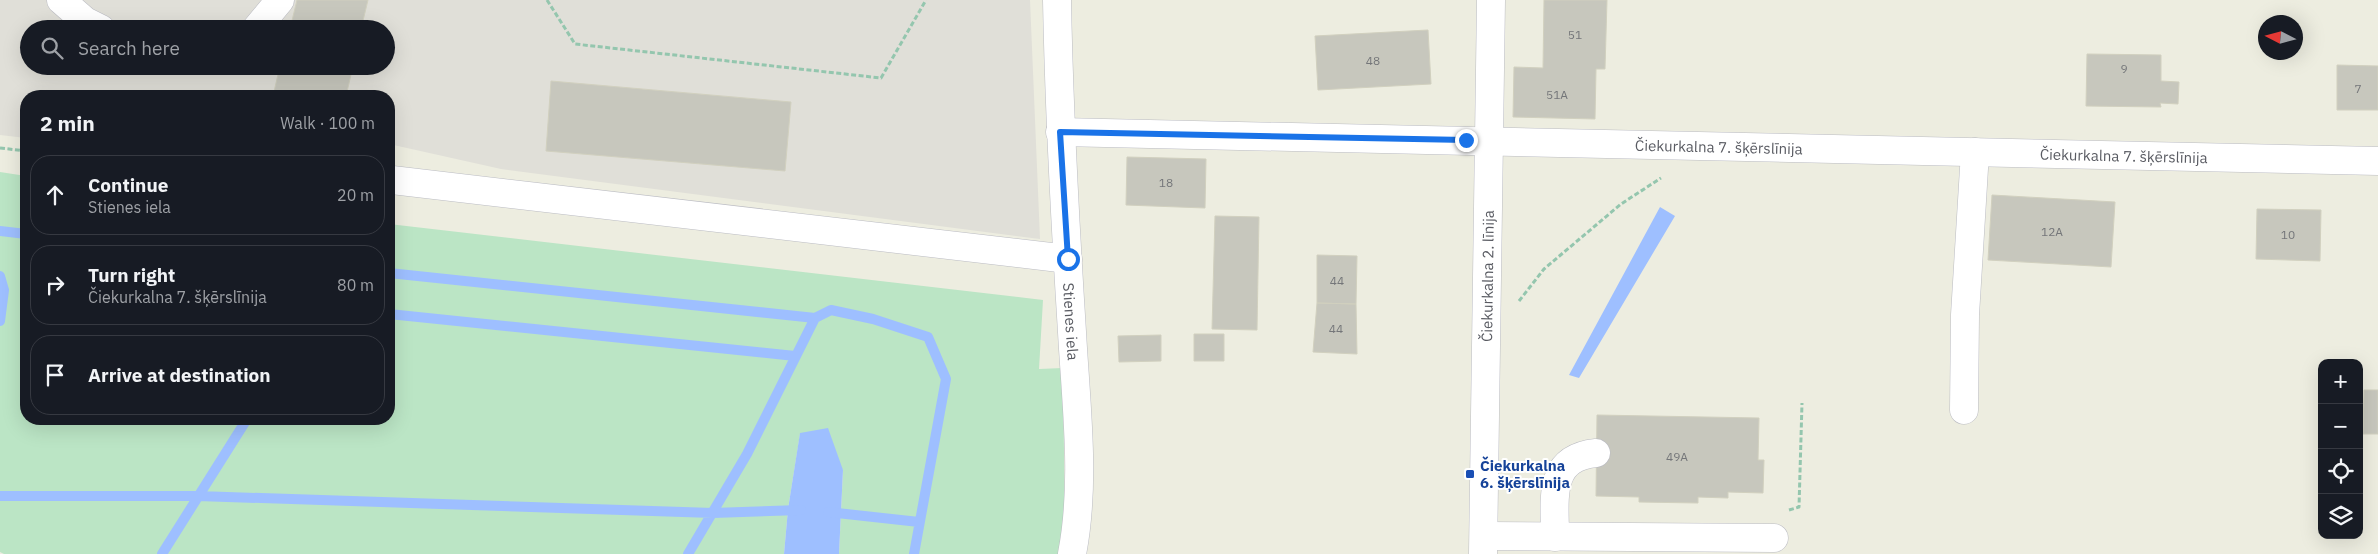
<!DOCTYPE html>
<meta charset="utf-8">
<style>
:root{--surface:#171b24;--page:#242831;--text:#f1f3f6;--muted:#9ea1a6;--line:#363941}
body{margin:0;font-family:"IBM Plex Sans",sans-serif;background:var(--page);color:var(--text)}
.controls{position:absolute;right:15px;bottom:15px;display:grid;overflow:hidden;border-radius:10px;box-shadow:0 5px 20px #0002}
.controls button{width:45px;height:45px;display:grid;place-items:center;padding:0;border:0;border-bottom:1px solid var(--line);background:var(--surface);color:var(--text);font:25px sans-serif}
.compass{position:absolute;left:2258px;top:15px;width:45px;height:45px;border-radius:50%;background:var(--surface);box-shadow:0 5px 20px #0002;rotate:276deg}
.stop{position:absolute;width:15px;height:15px;margin:-11px;border:4px solid #1a73e8;border-radius:50%;background:#fff}
.stop.end{background:#1a73e8;border-color:#fff;box-shadow:0 1px 5px #0008}
.list{margin:0;padding:0;list-style:none}
h2{display:flex;justify-content:space-between;align-items:center;height:65px;margin:0;padding:0 20px;font-size:21px}
h2 small{font-size:16px;font-weight:400;color:var(--muted)}
.list li{display:grid;grid-template-columns:32px 1fr auto;gap:15px;align-items:center;box-sizing:border-box;height:80px;margin:0 10px 10px;padding:0 10px;border:1px solid var(--line);border-radius:20px}
.list b{display:block;font-size:19px;white-space:nowrap}
.list p{margin:0;font-size:16px;white-space:nowrap;color:var(--muted)}
.list em{font-size:16px;font-style:normal;color:var(--muted)}
.icon{flex:none;width:28px;height:28px;fill:none;stroke:currentColor;stroke-width:2;stroke-linecap:round;stroke-linejoin:round}
.map{position:relative;flex:none;width:2378px;height:554px;overflow:hidden}
.search{position:absolute;background:var(--surface);box-shadow:0 5px 20px #0002;left:20px;top:20px;width:375px;height:55px;display:flex;align-items:center;gap:12px;box-sizing:border-box;padding:0 18px;border-radius:28px;color:var(--muted);font-size:19px}
.panel{position:absolute;background:var(--surface);box-shadow:0 5px 20px #0002;left:20px;top:90px;width:375px;height:335px;border-radius:20px}
.map>svg:first-child{display:block}
.industrial{fill:#e0dfd8;fill-rule:evenodd}
.green{fill:#bbe5c5}
.water{fill:#9ebfff}
.lines{fill:none;stroke-linecap:round;stroke-linejoin:round}
.stream{stroke:#9ebfff;stroke-width:10}
.building{fill:#c7c7bd;stroke:#d1d0bf}
.minor-casing{stroke:#bbbcc3;stroke-width:29}
.path{stroke:#94c6ae;stroke-width:3;stroke-dasharray:5 2.5;stroke-linecap:butt}
.minor{stroke:#fff;stroke-width:28}
.route{stroke:#1a73e8;stroke-width:6}
.transit-dot{fill:#1a4fb4;stroke:#fff;stroke-width:2}
.labels{text-anchor:middle;dominant-baseline:central;stroke-width:4;stroke-linejoin:round;paint-order:stroke}
.number-label{font-size:12px;fill:#747679}
.street-label{font-size:15px;fill:#595b62;stroke:#fff}
.transit-label{font-size:15px;font-weight:bold;fill:#164399;stroke:#fff;text-anchor:start}
</style>
<div class="map">
<svg width="2378" height="554" viewBox="0 0 2378 554">
<rect width="100%" height="100%" fill="#edede0"/>
<path class="industrial" d="M 0,0 L 1030,0 L 1040,239 L 501,169 L 389,144 L 389,96 L 26,96 L 26,138 L 0,135 ZM 29,29 L 386,29 L 386,66 L 29,66 Z"/>
<path class="green" d="M 0,172 L 26,176 L 26,419 L 389,419 L 389,224 L 1043,300 L 1039,369 L 1063,368 L 1065,537 L 1060,554 L 839,554 L 843,470 L 800,434 L 788,509 L 784,554 L 4,554 L 0,552 Z"/>
<path class="water" d="M 1660,207 L 1675,216 L 1579,378 L 1569,375 Z
M 828,428 L 843,470 L 839,554 L 784,554 L 788,509 L 800,433 Z"/>
<g class="lines">
<path class="stream" d="M 0,231 L 26,234
M 389,273 L 815,318 L 831,310 L 873,319 L 928,337 L 946,379 L 914,554
M 0,276 L 4,290 L 0,321
M 389,314 L 795,356
M 0,496 L 198,496 L 713,513 L 801,510
M 828,512 L 919,522
M 162,554 L 247,419
M 688,554 L 747,454 L 815,318"/>
</g>
<path class="building" d="M 297,0 L 368,0 L 361,29 L 290,29 Z
M 1544,0 L 1607,0 L 1605,69 L 1596,69 L 1595,119 L 1513,117 L 1514,67 L 1543,68 Z
M 1428,30 L 1431,84 L 1318,90 L 1315,36 Z
M 2087,54 L 2161,55 L 2161,81 L 2179,82 L 2178,104 L 2160,103 L 2161,107 L 2086,106 Z
M 2337,65 L 2378,66 L 2378,110 L 2337,110 Z
M 280,66 L 353,66 L 346,96 L 273,96 Z
M 551,81 L 791,102 L 785,171 L 546,151 Z
M 1127,157 L 1206,159 L 1205,208 L 1126,205 Z
M 1992,195 L 2115,202 L 2111,267 L 1988,260 Z
M 2257,209 L 2321,210 L 2320,261 L 2256,259 Z
M 1215,216 L 1259,217 L 1257,330 L 1212,329 Z
M 1317,255 L 1357,256 L 1356,304 L 1317,303 Z
M 1317,303 L 1356,304 L 1357,354 L 1313,352 Z
M 1194,334 L 1224,334 L 1224,361 L 1194,361 Z
M 1161,335 L 1161,361 L 1119,362 L 1118,336 Z
M 2364,390 L 2378,390 L 2378,434 L 2363,434 Z
M 1597,415 L 1759,418 L 1758,460 L 1764,460 L 1763,493 L 1728,492 L 1728,498 L 1698,497 L 1698,503 L 1639,502 L 1639,497 L 1596,496 Z"/>
<g class="lines">
<defs>
<g id="minor">
<path d="M 61,0 L 85,21 L 101,29"/>
<path id="s1" d="M 1057,0 C 1059,111 1065,221 1072,332 C 1076,405 1086,482 1072,554"/>
<path d="M 256,29 L 280,0"/>
<path id="s2" d="M 1060,132 L 2378,161"/>
<path d="M 392,180 L 1068,259"/>
<path d="M 1964,410 L 1965,315 L 1975,152"/>
<path d="M 1484,536 L 1774,538"/>
<path d="M 1555,537 C 1555,499 1547,458 1596,453"/>
<path id="s3" d="M 1483,554 L 1491,0"/>
</g>
</defs>
<use href="#minor" class="minor-casing"/>
<path class="path" d="M 547,0 L 575,44 L 881,78 L 926,0
M 0,148 L 26,151
M 1519,301 L 1544,269 L 1621,204 L 1661,178
M 1789,510 L 1799,507 L 1802,403"/>
<use href="#minor" class="minor"/>
</g>
<g class="lines">
<path class="route" d="M 1068,259 L 1060,132 L 1466,140"/>
</g>
<rect class="transit-dot" x="1465" y="469" width="10" height="10" rx="2.5"/>
<g class="labels">
<g class="number-label">
<text x="1575" y="34">51</text>
<text x="1373" y="60">48</text>
<text x="2124" y="68">9</text>
<text x="2358" y="88">7</text>
<text x="1557" y="94">51A</text>
<text x="1166" y="182">18</text>
<text x="2052" y="231">12A</text>
<text x="2288" y="234">10</text>
<text x="1337" y="280">44</text>
<text x="1336" y="328">44</text>
<text x="1677" y="456">49A</text>
</g>
<g class="street-label">
<text stroke="none"><textPath href="#s2" startOffset="659">Čiekurkalna 7. šķērslīnija</textPath></text>
<text stroke="none"><textPath href="#s2" startOffset="1064">Čiekurkalna 7. šķērslīnija</textPath></text>
<text stroke="none"><textPath href="#s3" startOffset="278">Čiekurkalna 2. līnija</textPath></text>
<text stroke="none"><textPath href="#s1" startOffset="322">Stienes iela</textPath></text>
</g>
<g class="transit-label">
<text x="1480" y="465">Čiekurkalna<tspan x="1480" dy="17">6. šķērslīnija</tspan></text>
</g>
</g>
</svg>
<div class="controls">
<button>+</button>
<button>−</button>
<button><svg class="icon" aria-label="locate" viewBox="0 0 24 24"><circle cx="12" cy="12" r="6"/><path d="M12 2v4M12 18v4M2 12h4M18 12h4"/></svg></button>
<button><svg class="icon" aria-label="layers" viewBox="0 0 24 24"><path d="M12 4l9 5-9 5-9-5zM3 14l9 5 9-5"/></svg></button>
</div>
<svg class="compass" viewBox="-18 -18 36 36"><path d="M0-13l5 13h-10z" fill="#e53935"/><path d="M0 13l5-13h-10z" fill="#9ea1a6"/></svg>
<div class="stop" style="left:1068px;top:259px"></div>
<div class="stop end" style="left:1466px;top:140px"></div>
<div class="search"><svg class="icon" aria-label="search" viewBox="0 0 24 24"><circle cx="10" cy="10" r="6"/><path d="M15 15l6 6"/></svg>Search here</div>
<section class="panel">
<h2>2 min<small>Walk · 100 m</small></h2>
<ul class="list">
<li><svg class="icon" aria-label="ahead" viewBox="0 0 24 24"><path d="M12 20V5M6 11l6-6 6 6"/></svg><div><b>Continue</b><p>Stienes iela</p></div><em>20 m</em></li>
<li><svg class="icon" aria-label="right" viewBox="0 0 24 24"><path d="M7 20v-9h11M14 6l5 5-5 5"/></svg><div><b>Turn right</b><p>Čiekurkalna 7. šķērslīnija</p></div><em>80 m</em></li>
<li><svg class="icon" aria-label="arrive" viewBox="0 0 24 24"><path d="M6 21V4h12l-3 4 3 4H6"/></svg><div><b>Arrive at destination</b></div></li>
</ul>
</section>
</div>
